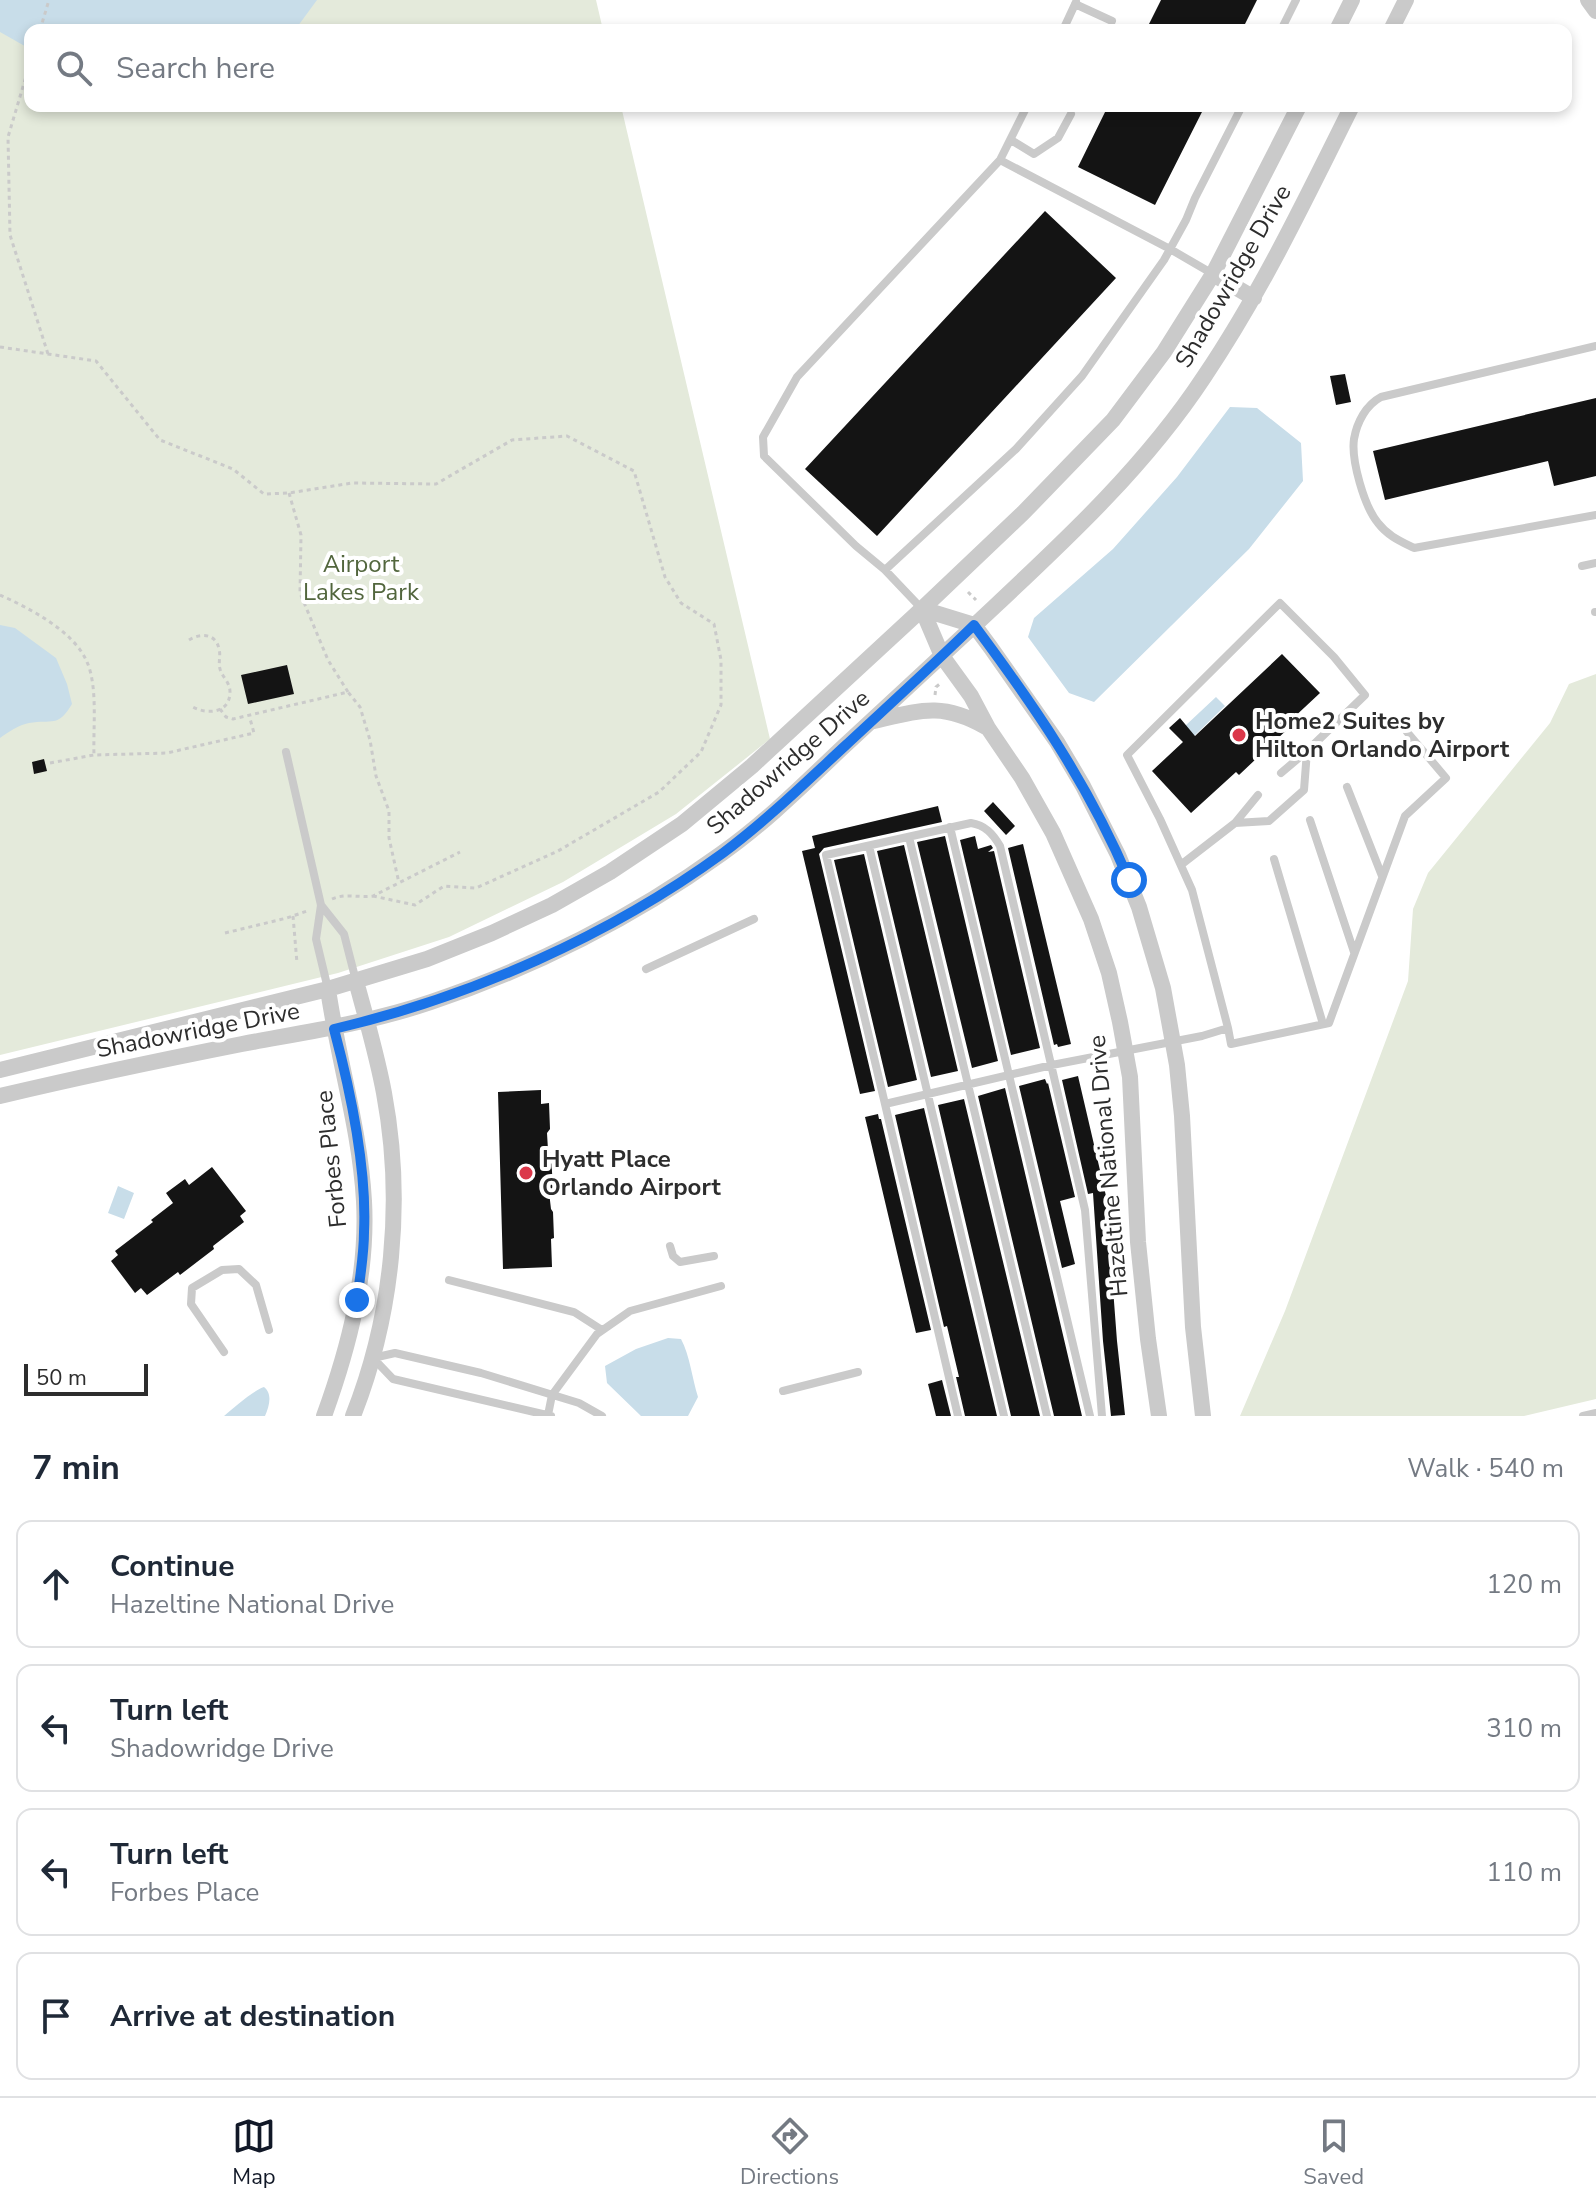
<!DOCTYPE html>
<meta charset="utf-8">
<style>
:root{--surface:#fff;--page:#f2f2f3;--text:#1f2937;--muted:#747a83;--line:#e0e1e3;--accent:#111827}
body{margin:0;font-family:"Nunito Sans",sans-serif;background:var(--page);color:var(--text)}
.scale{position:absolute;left:24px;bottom:20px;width:124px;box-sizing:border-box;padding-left:8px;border:4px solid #2d2d2d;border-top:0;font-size:22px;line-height:28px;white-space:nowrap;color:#2d2d2d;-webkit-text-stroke:6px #fff;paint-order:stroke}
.stop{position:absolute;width:24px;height:24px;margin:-18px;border:6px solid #1a73e8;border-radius:50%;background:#fff}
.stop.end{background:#1a73e8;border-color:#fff;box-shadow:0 2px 8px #0008}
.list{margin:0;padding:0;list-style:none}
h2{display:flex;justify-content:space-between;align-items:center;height:104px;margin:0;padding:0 32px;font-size:34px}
h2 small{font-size:26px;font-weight:400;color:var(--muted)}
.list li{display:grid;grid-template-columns:52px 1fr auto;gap:24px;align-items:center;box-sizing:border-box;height:128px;margin:0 16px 16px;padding:0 16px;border:2px solid var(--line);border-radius:16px}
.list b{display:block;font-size:30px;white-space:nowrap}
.list p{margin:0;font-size:26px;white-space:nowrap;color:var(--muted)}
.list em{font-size:26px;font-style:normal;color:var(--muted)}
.icon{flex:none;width:44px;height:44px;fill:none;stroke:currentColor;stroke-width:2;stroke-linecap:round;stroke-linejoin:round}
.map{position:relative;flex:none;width:1596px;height:1416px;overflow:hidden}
.search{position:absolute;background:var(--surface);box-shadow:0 4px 12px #0003;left:24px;right:24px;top:24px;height:88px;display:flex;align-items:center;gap:20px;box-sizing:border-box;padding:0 28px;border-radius:16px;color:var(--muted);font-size:30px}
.sheet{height:680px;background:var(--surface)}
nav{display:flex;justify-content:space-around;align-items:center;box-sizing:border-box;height:112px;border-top:2px solid var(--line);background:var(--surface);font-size:22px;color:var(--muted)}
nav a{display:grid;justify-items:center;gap:4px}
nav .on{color:var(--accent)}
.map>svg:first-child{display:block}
.green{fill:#e4eadb}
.water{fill:#c8dde9}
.building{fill:#141414}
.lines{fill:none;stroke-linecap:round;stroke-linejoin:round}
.path{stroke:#cacaca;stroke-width:3;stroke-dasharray:4 4;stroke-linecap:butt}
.service{stroke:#cacaca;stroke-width:8}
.minor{stroke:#cacaca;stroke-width:16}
.route{stroke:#1a73e8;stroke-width:10}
.poi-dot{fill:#db384a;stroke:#fff;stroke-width:3}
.labels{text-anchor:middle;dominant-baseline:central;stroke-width:8;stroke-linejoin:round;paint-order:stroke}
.street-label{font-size:24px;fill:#2d2d2d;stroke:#fff}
.park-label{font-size:24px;fill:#52663d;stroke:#fff}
.poi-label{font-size:24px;font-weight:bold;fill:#2d2d2d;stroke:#fff;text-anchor:start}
</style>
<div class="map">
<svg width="1596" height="1416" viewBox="0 0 1596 1416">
<rect width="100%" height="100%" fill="#fff"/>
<path class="green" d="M 0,0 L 596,0 L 603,30 L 30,30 L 30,106 L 621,106 L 770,739 L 676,814 L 563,882 L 449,937 L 338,973 L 0,1055 Z
M 1596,674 L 1596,1399 L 1524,1416 L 1240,1416 L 1285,1311 L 1408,981 L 1413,909 L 1428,873 L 1550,723 L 1569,684 Z"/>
<path class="water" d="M 0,0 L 317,0 L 295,30 L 30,30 L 30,49 L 0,32 Z
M 1230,407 L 1257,408 L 1301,443 L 1303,481 L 1249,549 L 1094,702 L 1069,693 L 1028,637 L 1034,618 L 1113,549 L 1177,477 Z
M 0,625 L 15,628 L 56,658 L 67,684 L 72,704 C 58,728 52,719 29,723 C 19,725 8,732 0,738 Z
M 1216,697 L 1225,706 L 1194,736 L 1185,726 Z
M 118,1186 L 134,1193 L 124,1219 L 108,1213 Z
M 668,1338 L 681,1339 C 690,1356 692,1378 698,1397 L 688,1416 L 641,1416 L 607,1383 L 605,1366 L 636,1349 Z
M 264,1387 C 273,1394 269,1407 265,1416 L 224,1416 C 233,1408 254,1390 264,1387 Z"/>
<path class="building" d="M 1161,0 L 1257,0 L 1242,30 L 1146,30 Z
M 1108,106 L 1205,106 L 1155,205 L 1078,167 Z
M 1045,211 L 1116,278 L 877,536 L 805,469 Z
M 1345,374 L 1351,402 L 1336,405 L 1330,376 Z
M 1596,398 L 1596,476 L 1554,486 L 1548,461 L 1385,500 L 1373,451 Z
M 1282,654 L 1320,693 L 1290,721 L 1293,724 L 1239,775 L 1236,772 L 1191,813 L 1152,771 L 1183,742 L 1169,728 L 1180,718 L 1195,736 Z
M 287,665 L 294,694 L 248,704 L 241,675 Z
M 44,759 L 47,771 L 34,774 L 32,762 Z
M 993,802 L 1015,826 L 1006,835 L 984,811 Z
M 938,806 L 942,822 L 824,848 L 819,854 L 875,1091 L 860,1094 L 802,851 L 815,848 L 812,836 Z
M 945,836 L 998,1061 L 972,1068 L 917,842 Z
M 975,836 L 978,849 L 991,845 L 993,848 L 988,852 L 994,851 L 1040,1048 L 1011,1055 L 960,840 Z
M 1023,844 L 1071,1044 L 1058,1047 L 1057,1044 L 1054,1045 L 1008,848 Z
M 904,845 L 958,1071 L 931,1077 L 877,851 Z
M 864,854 L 917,1080 L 888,1087 L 834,860 Z
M 1078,1076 L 1106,1196 L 1117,1341 L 1125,1415 L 1111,1416 L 1103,1341 L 1093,1193 L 1088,1194 L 1062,1080 Z
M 1045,1079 L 1047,1084 L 1048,1083 L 1075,1197 L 1060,1201 L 1075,1264 L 1062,1268 L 1019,1086 Z
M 1005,1088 L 1048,1271 L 1082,1416 L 1054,1416 L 978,1096 Z
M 541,1090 L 541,1104 L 549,1103 L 550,1129 L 547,1133 L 548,1150 L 551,1153 L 553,1190 L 549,1192 L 551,1209 L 553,1212 L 554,1238 L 551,1239 L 552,1267 L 503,1269 L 498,1092 Z
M 964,1099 L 1040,1416 L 1011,1416 L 938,1105 Z
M 924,1108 L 997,1416 L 965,1416 L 956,1377 L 959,1377 L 947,1326 L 944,1327 L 895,1115 Z
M 878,1114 L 879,1119 L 881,1119 L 931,1330 L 916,1333 L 865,1117 Z
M 212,1167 L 246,1211 L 240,1216 L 244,1222 L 213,1246 L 214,1249 L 180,1275 L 178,1272 L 147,1295 L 141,1288 L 135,1293 L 111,1261 L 118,1255 L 115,1251 L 153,1222 L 151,1220 L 173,1203 L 166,1193 L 185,1179 L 189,1185 Z
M 942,1380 L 951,1416 L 936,1416 L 928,1384 Z"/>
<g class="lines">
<path class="path" d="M 40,30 L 49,0
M 30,63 L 8,137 L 10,235 L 48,354
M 0,347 L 96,361 L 160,440 L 233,469 L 264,494 L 289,493 L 352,483 L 436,484 L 512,440 L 567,436 L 634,471 L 665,577 L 681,603 L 714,624 L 721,660 L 721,705 L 701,752 L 659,792 L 558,851 L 476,888 L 444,886 L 415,905 L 373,896
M 289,493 L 301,535 L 300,593 L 328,660 L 348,692
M 968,592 L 976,600
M 0,595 C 29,608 74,631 87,662 C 98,687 93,728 94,755
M 189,640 C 200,633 216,633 219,649 C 221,656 218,662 220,669 C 222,677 230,682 230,692 C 230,714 206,715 191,706
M 935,695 L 936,687 L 941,683
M 220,709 L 226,717 L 233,719 L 348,692 L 360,707 L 370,740 L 376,776 L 389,811 L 389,838 L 399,883
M 50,763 L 94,755 L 167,753 L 254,733 L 249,715
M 332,899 C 345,893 359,898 373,896 L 460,852
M 293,916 L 297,963
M 225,933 L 287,918 L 307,911"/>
<path class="service" d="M 1075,4 L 1112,21 L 1108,30
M 1063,30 L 1076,2
M 1281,30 L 1296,0
M 1011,140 L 1034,154 L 1058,138 L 1071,114
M 1000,160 L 1170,249 L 1213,274
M 1596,346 L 1381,397 C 1366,405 1357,422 1354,439 C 1351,460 1364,506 1378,523 C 1388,536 1400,541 1414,548 L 1596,515
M 1582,566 L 1596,563
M 885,570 L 1016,449 L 1082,376 L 1164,260 L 1186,220 L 1195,198 L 1242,106
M 922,609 L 885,570 L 856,546 L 764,456 L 763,437 L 797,377 L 1000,160 L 1027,106
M 1595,612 L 1596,612
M 286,752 L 321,905 L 316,939 L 328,989
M 1281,773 L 1307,751
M 1347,787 L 1382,876
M 1310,820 L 1354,952
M 1235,823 L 1258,795
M 950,827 L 1090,1416
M 909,837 L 1047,1416
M 869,846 L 1004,1416
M 1274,859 L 1323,1024
M 321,905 L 344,934 L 356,981
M 646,969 L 754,919
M 1228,1028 L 1231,1044 L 1329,1023 L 1405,816 L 1446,778 L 1407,732
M 885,1104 L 958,1416
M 670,1246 L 673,1256 L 680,1262 L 714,1256
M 449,1280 L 574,1312 L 602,1330
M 224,1352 L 191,1304 L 192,1288 L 222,1270 L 239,1269 L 256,1285 L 269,1330
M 783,1391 L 858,1372
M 548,1415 L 552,1395 L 597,1334 L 630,1311 L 721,1286
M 551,1416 L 393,1379 L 373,1358 L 395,1353 L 481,1373 L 579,1403 L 602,1416
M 1102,1416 L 1085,1210 L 1000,846 C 993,834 985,825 971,823 L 826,855 L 885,1104 L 1052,1065 L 1202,1036 L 1228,1028 L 1192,890 L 1160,819 L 1127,755 L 1280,603 L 1334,657 L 1365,695 L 1307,751 L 1304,790 L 1269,821 L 1235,823 L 1182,864
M 1583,1416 L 1596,1413"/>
<path class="minor" d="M 1588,0 L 1596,11
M 1337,30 L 1352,0
M 1391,30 L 1406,0
M 1213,274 L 1254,298
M 922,609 L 974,625 L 991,648 L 1057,742 L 1083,786 L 1118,855 L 1139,907 L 1163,988 L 1177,1065 L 1182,1116 L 1193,1327 L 1203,1416
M 922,609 L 942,656 L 971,696 L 988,728 L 1022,778 L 1053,833 L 1091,919 L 1109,973 L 1120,1022 L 1130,1077 L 1138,1242 L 1148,1339 L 1159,1416
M 874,721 C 921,710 942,702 986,727
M 0,1070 L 328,989 L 427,959 L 492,933 L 552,905 L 610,872 L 682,824 L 752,766 L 922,609 L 1023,513 L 1113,420 L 1164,352 L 1213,274 L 1299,106
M 0,1096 C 80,1077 161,1060 242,1044 C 306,1032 369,1023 431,1002 C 533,968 634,917 721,854 C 765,823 802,786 841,749 C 886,707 932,665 977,623 C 1059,546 1142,471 1204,377 C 1262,291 1306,198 1352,106
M 324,1416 C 349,1347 368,1274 364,1201 C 360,1129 338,1060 328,989
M 353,1416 C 393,1315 404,1200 384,1093 C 377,1055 366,1018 356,981"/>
</g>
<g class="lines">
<path class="route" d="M 357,1300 C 360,1277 364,1255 364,1232 C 367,1169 350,1089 334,1029 C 471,997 609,936 723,853 C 767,820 806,782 846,745 C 889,705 932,666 974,625 C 1036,708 1088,784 1129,880"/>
</g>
<g class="poi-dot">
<circle cx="1239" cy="735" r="8"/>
<circle cx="526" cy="1173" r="8"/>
</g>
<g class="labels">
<g class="street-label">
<text transform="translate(1233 276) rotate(-60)">Shadowridge Drive</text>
<text transform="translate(788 762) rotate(-41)">Shadowridge Drive</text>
<text transform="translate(198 1030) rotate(-11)">Shadowridge Drive</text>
<text transform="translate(331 1159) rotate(-96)">Forbes Place</text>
<text transform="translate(1108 1166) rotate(-95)">Hazeltine National Drive</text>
</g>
<g class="park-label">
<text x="361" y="564">Airport<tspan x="361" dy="28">Lakes Park</tspan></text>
</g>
<g class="poi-label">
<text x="1255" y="721">Home2 Suites by<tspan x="1255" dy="28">Hilton Orlando Airport</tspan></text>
<text x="542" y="1159">Hyatt Place<tspan x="542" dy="28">Orlando Airport</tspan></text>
</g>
</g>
</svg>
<div class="scale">50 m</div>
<div class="stop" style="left:1129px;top:880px"></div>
<div class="stop end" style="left:357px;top:1300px"></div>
<div class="search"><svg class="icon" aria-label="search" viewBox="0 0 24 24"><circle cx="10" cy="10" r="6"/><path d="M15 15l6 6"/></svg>Search here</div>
</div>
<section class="sheet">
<h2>7 min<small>Walk · 540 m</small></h2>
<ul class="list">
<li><svg class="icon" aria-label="ahead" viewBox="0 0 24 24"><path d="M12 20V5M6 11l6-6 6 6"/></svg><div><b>Continue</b><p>Hazeltine National Drive</p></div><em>120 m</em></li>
<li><svg class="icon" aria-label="left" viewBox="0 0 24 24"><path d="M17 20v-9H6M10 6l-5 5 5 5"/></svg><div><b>Turn left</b><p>Shadowridge Drive</p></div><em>310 m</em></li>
<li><svg class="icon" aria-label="left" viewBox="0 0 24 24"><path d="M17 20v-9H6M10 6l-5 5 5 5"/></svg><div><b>Turn left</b><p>Forbes Place</p></div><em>110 m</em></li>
<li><svg class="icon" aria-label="arrive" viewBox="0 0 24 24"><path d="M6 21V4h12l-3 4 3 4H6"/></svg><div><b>Arrive at destination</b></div></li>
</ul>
</section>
<nav>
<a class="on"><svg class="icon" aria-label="map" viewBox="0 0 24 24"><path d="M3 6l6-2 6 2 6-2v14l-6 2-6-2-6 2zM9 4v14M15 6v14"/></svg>Map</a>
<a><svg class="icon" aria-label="directions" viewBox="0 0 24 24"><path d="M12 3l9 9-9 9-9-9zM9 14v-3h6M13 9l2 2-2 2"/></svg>Directions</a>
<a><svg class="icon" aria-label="saved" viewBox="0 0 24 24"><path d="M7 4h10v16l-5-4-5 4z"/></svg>Saved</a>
</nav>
